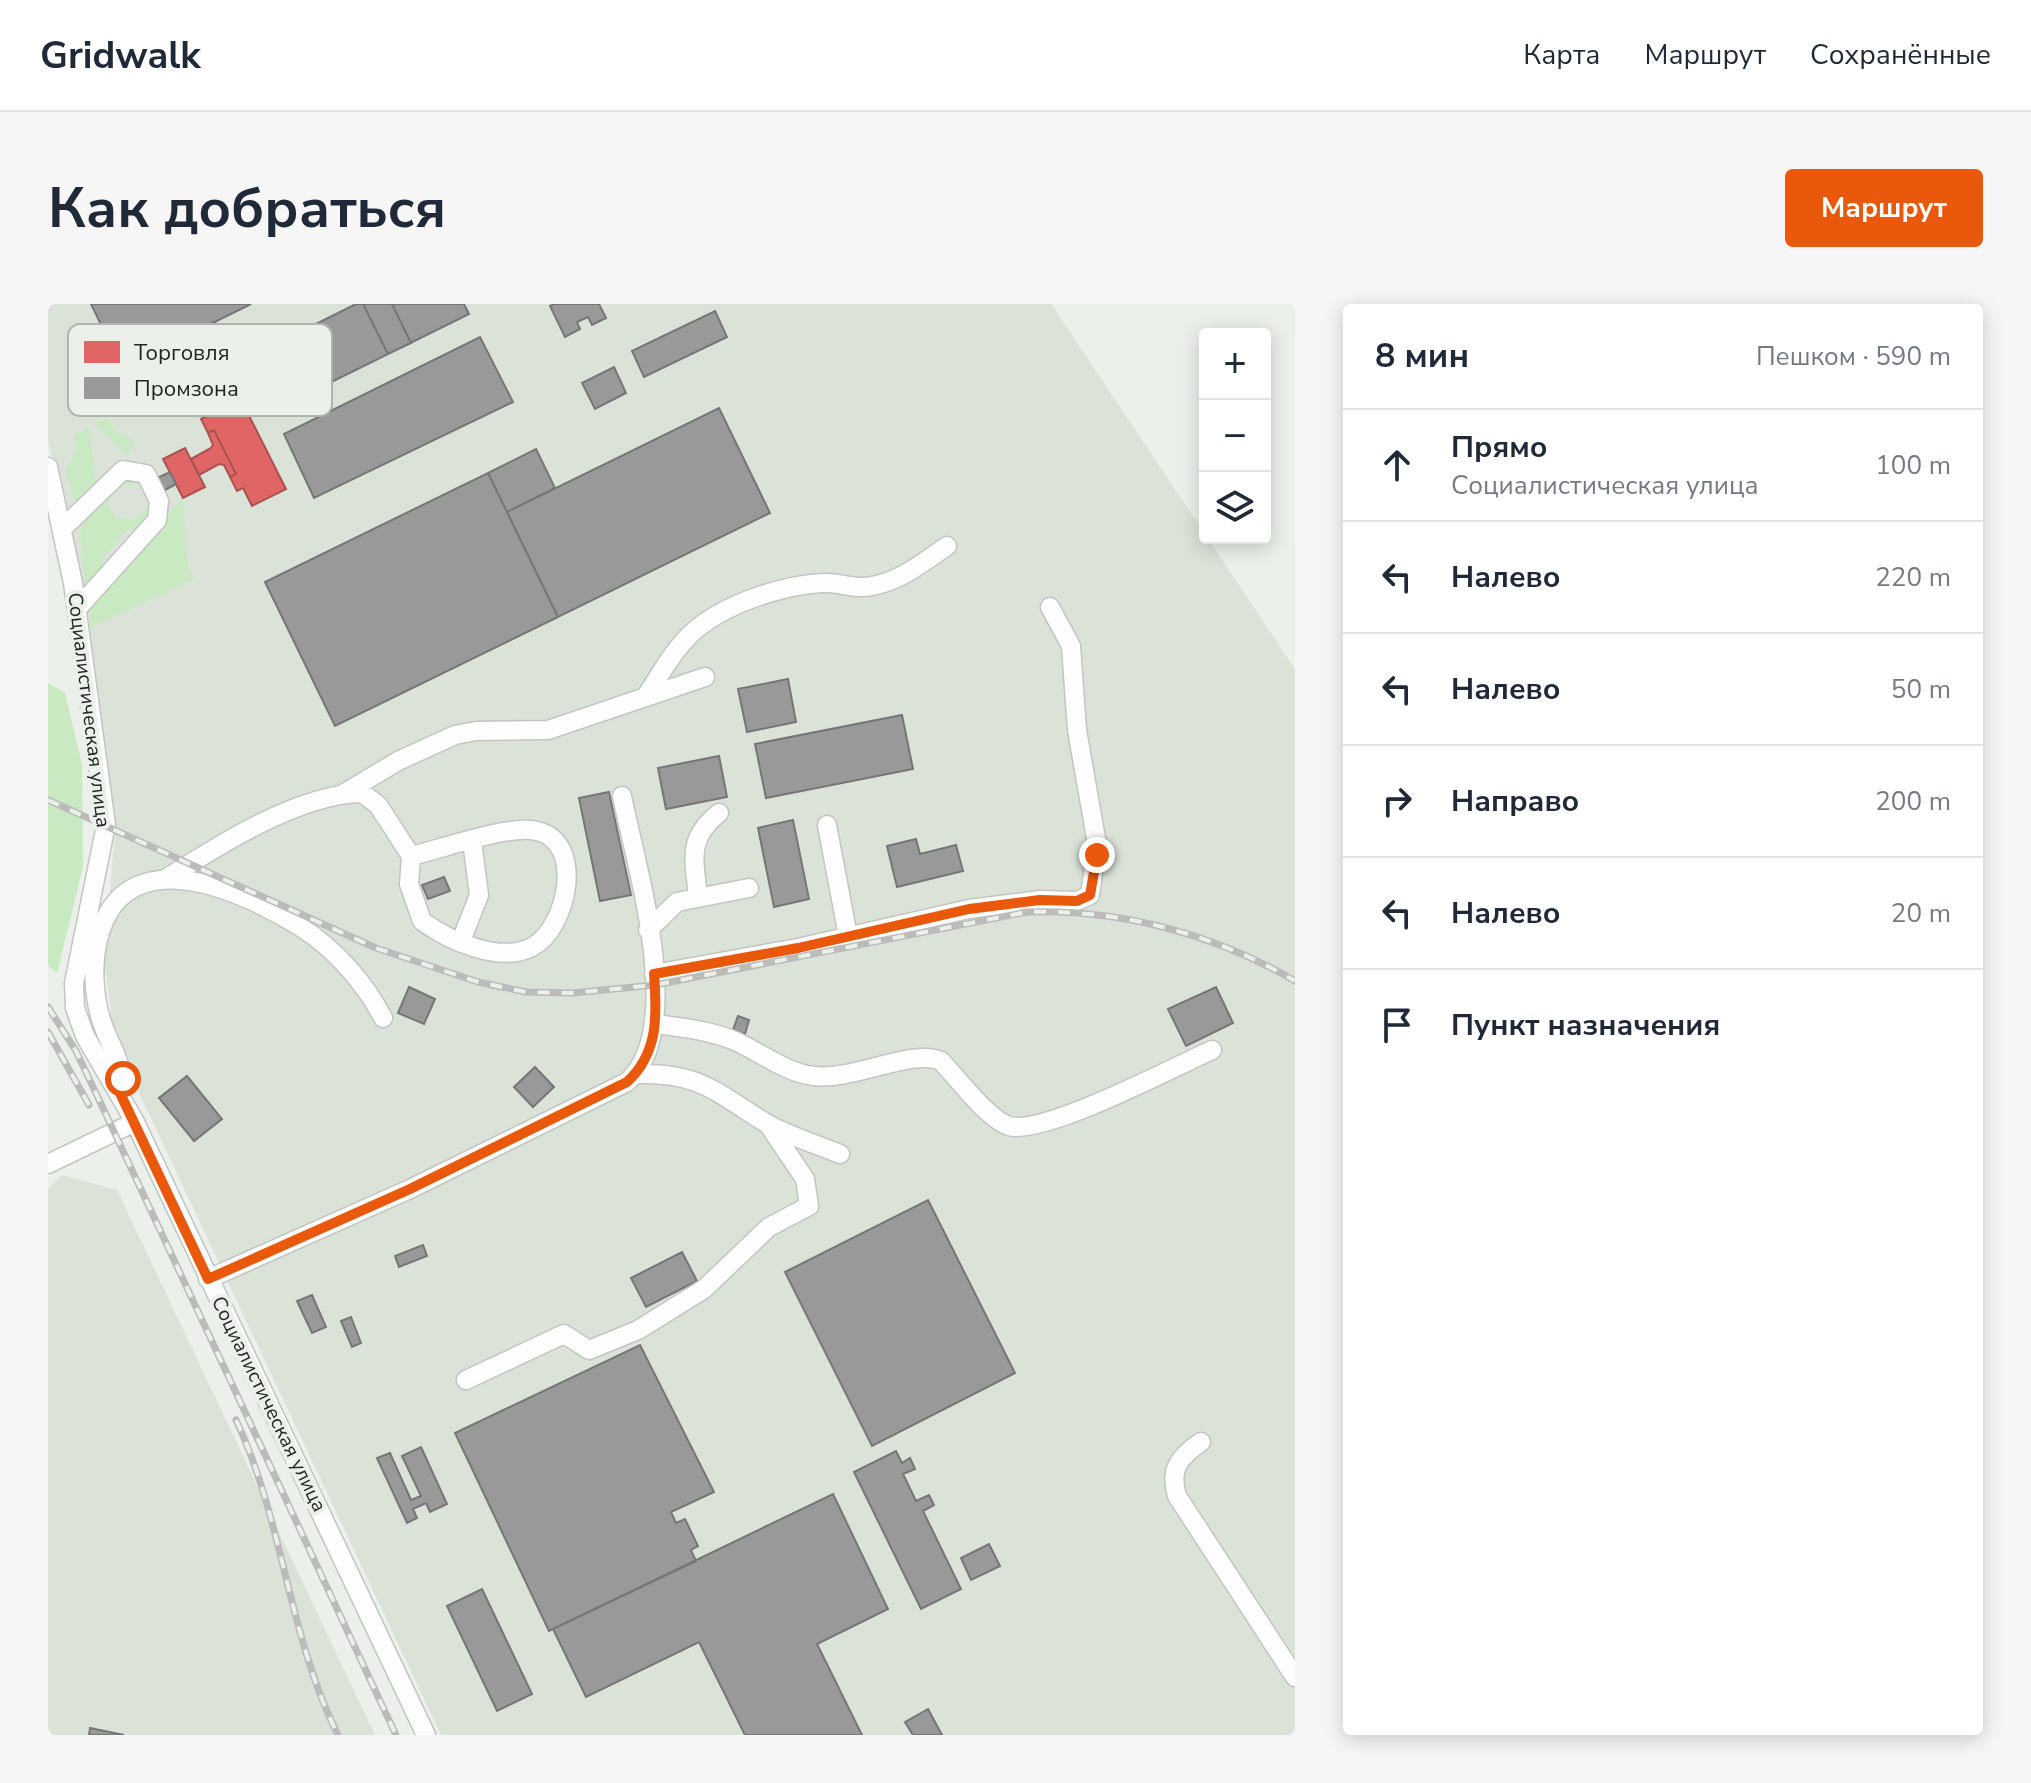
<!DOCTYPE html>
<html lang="ru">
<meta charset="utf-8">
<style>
:root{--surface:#fff;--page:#f6f6f7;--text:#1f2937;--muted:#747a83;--line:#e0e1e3;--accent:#ea580c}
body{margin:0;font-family:"Nunito Sans",sans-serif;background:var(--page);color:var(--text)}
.controls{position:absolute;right:24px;top:24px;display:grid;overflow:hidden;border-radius:8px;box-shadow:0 4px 20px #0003}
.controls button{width:72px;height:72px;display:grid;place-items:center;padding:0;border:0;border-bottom:2px solid var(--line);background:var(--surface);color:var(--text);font:40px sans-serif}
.stop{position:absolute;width:24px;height:24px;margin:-18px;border:6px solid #ea580c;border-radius:50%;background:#fff}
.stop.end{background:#ea580c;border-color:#fff;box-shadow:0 2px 8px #0008}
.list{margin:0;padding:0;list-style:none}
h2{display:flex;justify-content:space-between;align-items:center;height:104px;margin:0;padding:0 32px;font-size:34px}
h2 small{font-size:26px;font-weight:400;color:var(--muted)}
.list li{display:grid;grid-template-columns:52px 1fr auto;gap:24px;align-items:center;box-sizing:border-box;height:112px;padding:0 32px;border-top:2px solid var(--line)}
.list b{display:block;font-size:30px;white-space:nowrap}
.list p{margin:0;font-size:26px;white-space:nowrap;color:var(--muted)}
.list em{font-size:26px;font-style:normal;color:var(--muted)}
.icon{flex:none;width:44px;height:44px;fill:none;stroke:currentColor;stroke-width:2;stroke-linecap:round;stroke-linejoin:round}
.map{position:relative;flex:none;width:1247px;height:1431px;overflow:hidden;border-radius:8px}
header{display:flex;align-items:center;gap:48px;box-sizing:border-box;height:112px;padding:0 40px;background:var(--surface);border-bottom:2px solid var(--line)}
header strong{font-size:38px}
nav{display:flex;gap:44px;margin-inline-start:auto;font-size:28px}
.intro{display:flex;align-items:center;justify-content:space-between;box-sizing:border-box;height:192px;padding:0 48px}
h1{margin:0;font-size:56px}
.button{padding:20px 36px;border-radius:8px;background:var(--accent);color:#fff;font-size:28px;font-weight:700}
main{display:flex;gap:48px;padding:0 48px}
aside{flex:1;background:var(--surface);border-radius:8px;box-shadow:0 4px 20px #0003}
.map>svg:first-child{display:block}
.built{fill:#dbe3d9}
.green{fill:#c9e9c2}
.shops{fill:#e06666;stroke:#a85352;stroke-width:2}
.industry{fill:#999;stroke:#767676;stroke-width:2}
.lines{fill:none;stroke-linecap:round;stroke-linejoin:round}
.minor-casing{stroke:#c2c5c2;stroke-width:21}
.minor{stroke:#fcfdfc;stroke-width:18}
.rail-casing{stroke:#babbba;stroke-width:7}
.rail{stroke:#ebf1ea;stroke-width:4;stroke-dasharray:12;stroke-linecap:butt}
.route{stroke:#ea580c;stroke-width:10}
.labels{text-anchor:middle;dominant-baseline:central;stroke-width:8;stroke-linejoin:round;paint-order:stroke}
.street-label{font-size:20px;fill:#242623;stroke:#ebf1ea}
.key{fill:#ebf1ea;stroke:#afb4ae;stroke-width:2}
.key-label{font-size:22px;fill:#242623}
</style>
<header>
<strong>Gridwalk</strong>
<nav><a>Карта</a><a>Маршрут</a><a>Сохранённые</a></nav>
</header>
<div class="intro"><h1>Как добраться</h1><a class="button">Маршрут</a></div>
<main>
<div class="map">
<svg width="1247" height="1431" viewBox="0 0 1247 1431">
<rect width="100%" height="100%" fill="#ecf0eb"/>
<path class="built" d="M 0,0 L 1003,0 L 1247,365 L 1247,1431 L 393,1431 L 67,738 L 56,656 L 67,528 L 26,242 L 0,137 Z
M 14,871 L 69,886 L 327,1431 L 0,1431 L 0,885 Z"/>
<path class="green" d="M 59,114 L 65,124 L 87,138 L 79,151 L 47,120 Z
M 41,123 L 49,184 L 29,203 L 17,168 L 29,145 L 26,131 Z
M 75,174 L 94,177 C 78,187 67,174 60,201 L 67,213 L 87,216 L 97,205 L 106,205 L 87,231 L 82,223 L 55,254 L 56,267 L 38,283 C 28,213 27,224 75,174 Z
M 135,194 L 140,262 L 146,275 L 42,324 L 42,299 Z
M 0,379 L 17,389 L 34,460 L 35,563 L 9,669 L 0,662 Z"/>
<path class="shops" d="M 183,76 L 238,185 L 204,202 L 195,184 L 189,187 L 182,173 L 188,170 L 166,126 L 160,129 L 153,115 L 159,112 L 149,93 Z
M 166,126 L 188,170 L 182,173 L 176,161 L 171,160 L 151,171 L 143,155 L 163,144 L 165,141 L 160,129 Z
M 137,144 L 157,183 L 135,194 L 115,155 Z"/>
<path class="industry" d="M 43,0 L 203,0 L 74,64 Z
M 308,0 L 416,0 L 421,10 L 223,108 L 197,55 Z
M 315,0 L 344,0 L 363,39 L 340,50 Z
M 506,0 L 551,0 L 558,14 L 544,21 L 540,13 L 529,18 L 532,25 L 517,33 L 502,2 Z
M 667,7 L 679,33 L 596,73 L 584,47 Z
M 432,33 L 465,98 L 266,194 L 236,130 Z
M 566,63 L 578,89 L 547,105 L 534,79 Z
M 671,104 L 722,209 L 510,313 L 459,208 Z
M 488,145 L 507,184 L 459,208 L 440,169 Z
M 122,168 L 128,180 L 115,187 L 109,174 Z
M 440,169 L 510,313 L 287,422 L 217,278 Z
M 740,375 L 748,418 L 699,428 L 690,385 Z
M 854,411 L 865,465 L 718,494 L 707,440 Z
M 671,452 L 679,493 L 618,505 L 610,464 Z
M 561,488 L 583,591 L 552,597 L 531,494 Z
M 745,516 L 761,595 L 726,603 L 710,524 Z
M 868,535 L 872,550 L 908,541 L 915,567 L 849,583 L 839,542 Z
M 396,573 L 402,587 L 380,595 L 374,581 Z
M 361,683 L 387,695 L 376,720 L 350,709 Z
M 1168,683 L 1185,719 L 1138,742 L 1120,705 Z
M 690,712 L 701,716 L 697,730 L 685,726 Z
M 487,763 L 506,783 L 485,803 L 466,783 Z
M 139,772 L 174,815 L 146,837 L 111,794 Z
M 880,896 L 967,1069 L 824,1142 L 737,968 Z
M 375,941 L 379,952 L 351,963 L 347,952 Z
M 634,948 L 649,977 L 598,1003 L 583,974 Z
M 264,991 L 278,1023 L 264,1029 L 249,997 Z
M 303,1013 L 313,1039 L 304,1043 L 293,1017 Z
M 592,1041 L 666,1188 L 623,1208 L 628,1219 L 637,1215 L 650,1242 L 643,1246 L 648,1257 L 501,1327 L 407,1129 Z
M 373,1143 L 399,1200 L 382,1208 L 378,1199 L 365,1205 L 369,1214 L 359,1219 L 329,1154 L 342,1149 L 363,1196 L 373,1192 L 354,1152 Z
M 848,1147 L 854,1159 L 862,1154 L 867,1165 L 855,1170 L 868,1197 L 881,1191 L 886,1201 L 875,1207 L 913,1285 L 873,1305 L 806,1168 Z
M 785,1190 L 840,1305 L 769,1340 L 814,1431 L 697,1431 L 651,1338 L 538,1393 L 505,1325 Z
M 941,1240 L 952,1262 L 923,1276 L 913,1254 Z
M 434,1285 L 484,1390 L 449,1407 L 399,1302 Z
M 880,1405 L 894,1431 L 865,1431 L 857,1418 Z
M 42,1424 L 76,1431 L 41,1431 Z"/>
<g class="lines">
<defs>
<path id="minor" d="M 0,163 L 25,279 L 58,521 L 26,679 L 27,704 L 37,732 L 87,818 L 378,1431
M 15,224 L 75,166 L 98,170 L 111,197 L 109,216 L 29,305
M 598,392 C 612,371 626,345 645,328 C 676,300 734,281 775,279 C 792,278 807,286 824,282 C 853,277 875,258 899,242
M 295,490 L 350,457 L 407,431 L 428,427 L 500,426 L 657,373
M 779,521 L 800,632
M 116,576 C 169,542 250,490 314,489 L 330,501 L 363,552 C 394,545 461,520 489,527 C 538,538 519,625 484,643 C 451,660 400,636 374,617 L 361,580 L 363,552
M 650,592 C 646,555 639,534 671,509
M 600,626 L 629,598 L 701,584
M 413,637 L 431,591 L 424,537
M 606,670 L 750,644 L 921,605 L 992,596 L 1029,597 L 1042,591 L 1049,540 L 1029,426 L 1023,342 L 1002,303
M 608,720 C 635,724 661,726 687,737 C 712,748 738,769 766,772 C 805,777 864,744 893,757 C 909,774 940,815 961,822 C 995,832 1126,763 1164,746
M 588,770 C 652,768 667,788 718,819 C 740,832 768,840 792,850
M 71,787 C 78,763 64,746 56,724 C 45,695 43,658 52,628 C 81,533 199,589 254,624 C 287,645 317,679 335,714
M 0,860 L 87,818
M 160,975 L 362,885 L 579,778 C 639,725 588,563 574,492
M 418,1076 L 516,1030 L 541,1046 L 590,1026 L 656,985 L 721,923 L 761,902 L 757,875 L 720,820
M 1153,1138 C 1131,1153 1121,1165 1129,1192 L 1247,1373"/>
</defs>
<use href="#minor" class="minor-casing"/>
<use href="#minor" class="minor"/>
<defs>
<path id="rail" d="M 0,496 L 328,644 L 430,678 L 478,688 L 524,689 L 607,681 L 979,608 C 1072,605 1167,630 1247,677
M 0,703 L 28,747 L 54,802 L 348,1431
M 0,728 L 41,801
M 188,1116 C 236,1218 240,1332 290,1431"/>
</defs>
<use href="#rail" class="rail-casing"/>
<use href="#rail" class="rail"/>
</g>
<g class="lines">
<path class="route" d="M 75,775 L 71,787 L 160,975 L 362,885 L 579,778 C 611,749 609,710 606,670 L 750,644 L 921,605 L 992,596 L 1029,597 L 1042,591 L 1049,551"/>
</g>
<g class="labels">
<g class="street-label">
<text transform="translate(41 406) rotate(83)">Социалистическая улица</text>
<text transform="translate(221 1100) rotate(64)">Социалистическая улица</text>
</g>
</g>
<rect x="20" y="20" width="264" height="92" rx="12" class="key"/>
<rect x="36" y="37" width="36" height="22" fill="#e06666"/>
<rect x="36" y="73" width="36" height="22" fill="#999"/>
<g class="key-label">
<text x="86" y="56">Торговля</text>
<text x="86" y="92">Промзона</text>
</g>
</svg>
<div class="controls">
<button>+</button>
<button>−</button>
<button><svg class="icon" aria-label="layers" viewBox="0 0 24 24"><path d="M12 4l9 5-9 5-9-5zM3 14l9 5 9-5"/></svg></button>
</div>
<div class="stop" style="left:75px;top:775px"></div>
<div class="stop end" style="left:1049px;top:551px"></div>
</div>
<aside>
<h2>8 мин<small>Пешком · 590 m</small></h2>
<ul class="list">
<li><svg class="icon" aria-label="ahead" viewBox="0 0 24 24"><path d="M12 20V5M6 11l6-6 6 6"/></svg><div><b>Прямо</b><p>Социалистическая улица</p></div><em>100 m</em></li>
<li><svg class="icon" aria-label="left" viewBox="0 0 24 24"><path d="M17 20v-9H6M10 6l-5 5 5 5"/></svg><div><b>Налево</b></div><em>220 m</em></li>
<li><svg class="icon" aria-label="left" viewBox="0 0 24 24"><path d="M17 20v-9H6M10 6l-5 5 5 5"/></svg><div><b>Налево</b></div><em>50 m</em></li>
<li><svg class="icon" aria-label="right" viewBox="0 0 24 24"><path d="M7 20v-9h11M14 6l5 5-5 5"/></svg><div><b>Направо</b></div><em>200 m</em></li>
<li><svg class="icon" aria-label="left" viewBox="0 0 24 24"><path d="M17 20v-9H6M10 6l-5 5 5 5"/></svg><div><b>Налево</b></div><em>20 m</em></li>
<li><svg class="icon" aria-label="arrive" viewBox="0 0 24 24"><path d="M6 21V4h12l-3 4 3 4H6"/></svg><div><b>Пункт назначения</b></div></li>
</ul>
</aside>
</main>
